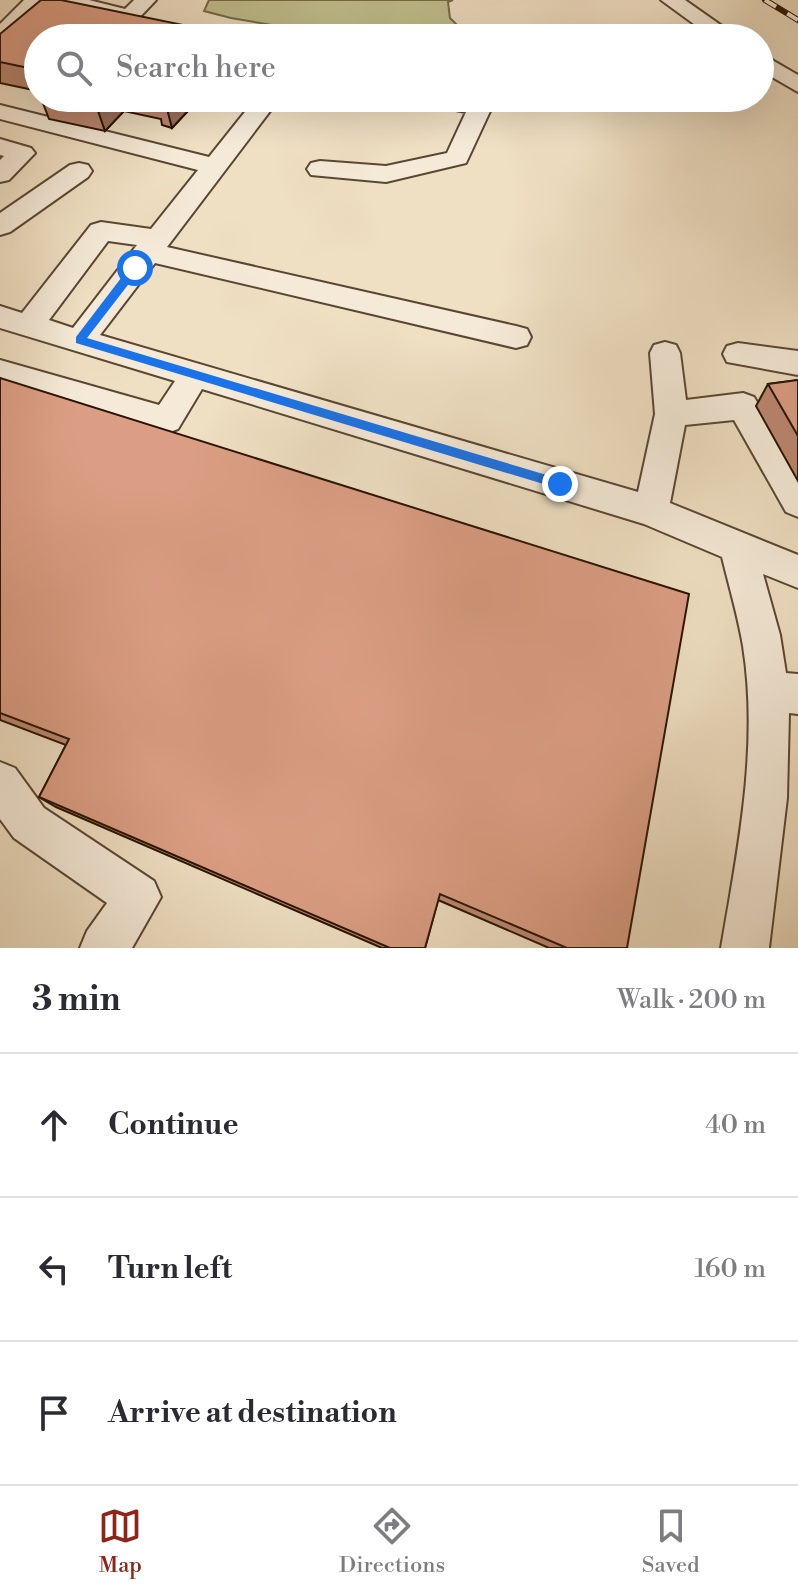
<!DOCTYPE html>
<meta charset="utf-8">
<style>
:root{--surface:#fff;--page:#f7f7f7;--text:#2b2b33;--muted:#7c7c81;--line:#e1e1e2;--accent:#8f2418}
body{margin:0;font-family:"Libre Bodoni",serif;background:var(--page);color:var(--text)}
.stop{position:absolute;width:24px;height:24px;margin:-18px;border:6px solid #1a73e8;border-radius:50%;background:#fff}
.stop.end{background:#1a73e8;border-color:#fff;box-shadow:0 2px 8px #0008}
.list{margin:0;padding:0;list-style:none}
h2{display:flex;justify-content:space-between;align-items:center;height:104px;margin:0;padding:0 32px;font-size:34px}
h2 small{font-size:26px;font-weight:400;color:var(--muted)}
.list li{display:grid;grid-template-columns:52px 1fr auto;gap:24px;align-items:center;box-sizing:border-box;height:144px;padding:0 32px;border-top:2px solid var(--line)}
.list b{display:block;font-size:30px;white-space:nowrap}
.list em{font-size:26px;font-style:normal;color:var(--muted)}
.icon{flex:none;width:44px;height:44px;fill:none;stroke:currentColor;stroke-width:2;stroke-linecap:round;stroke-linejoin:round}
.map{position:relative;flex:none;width:798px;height:948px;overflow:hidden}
.search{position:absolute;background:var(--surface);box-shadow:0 8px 32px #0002;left:24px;right:24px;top:24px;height:88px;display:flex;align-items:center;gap:20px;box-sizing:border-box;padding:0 28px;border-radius:44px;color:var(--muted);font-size:30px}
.sheet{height:536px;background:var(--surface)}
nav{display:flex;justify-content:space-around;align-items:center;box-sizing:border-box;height:112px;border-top:2px solid var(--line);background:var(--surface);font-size:22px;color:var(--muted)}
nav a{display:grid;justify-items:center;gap:4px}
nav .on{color:var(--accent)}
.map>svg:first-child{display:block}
.green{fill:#c1c08e;stroke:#756a48;stroke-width:2}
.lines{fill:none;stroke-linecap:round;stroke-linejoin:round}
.minor-casing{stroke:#5a4732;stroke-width:4}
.minor{fill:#f5ead8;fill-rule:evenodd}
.rail-casing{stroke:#291401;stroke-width:6}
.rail{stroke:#f5ead8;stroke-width:4;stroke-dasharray:13;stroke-linecap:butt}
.wall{fill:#bc8872;stroke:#291401;stroke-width:2}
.shaded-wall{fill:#996f5c;stroke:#291401;stroke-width:2}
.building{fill:#db9e84;stroke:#291401;stroke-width:2}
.route{fill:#1a73e8}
</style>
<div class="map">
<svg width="798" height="948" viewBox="0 0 798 948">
<rect width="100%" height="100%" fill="#efdfc3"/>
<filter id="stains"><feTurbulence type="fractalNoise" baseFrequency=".0025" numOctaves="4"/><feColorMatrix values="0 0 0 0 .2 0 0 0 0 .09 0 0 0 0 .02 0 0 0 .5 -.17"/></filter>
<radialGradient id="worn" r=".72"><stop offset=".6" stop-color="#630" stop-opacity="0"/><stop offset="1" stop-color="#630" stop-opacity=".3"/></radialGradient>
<path class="green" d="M 209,0 L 453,0 L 448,2 L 450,18 L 470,38 L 349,38 L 231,18 L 204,11 Z"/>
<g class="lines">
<defs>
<path id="minor" d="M 24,0 L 46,0 L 8,41 L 0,43 L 0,24 Z
M 52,0 L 89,0 L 125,9 L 134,0 L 156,0 L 137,20 L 130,22 L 55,4 Z
M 661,0 L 685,0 L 739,38 L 713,38 Z
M 760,53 L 798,75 L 798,92 L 760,70 Z
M 256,98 L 280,98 L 167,247 L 516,326 L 527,329 L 531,337 L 527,345 L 516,348 L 155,263 L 100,335 L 638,492 L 655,414 L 650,353 L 654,345 L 665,342 L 676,345 L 680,353 L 686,400 L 743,393 L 754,397 L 798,471 L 798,517 L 786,512 L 734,420 L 685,425 L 670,503 L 798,555 L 798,588 L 763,574 L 780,635 L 786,673 L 798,674 L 798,714 L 789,713 L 787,798 L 769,948 L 721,948 C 738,849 759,745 743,646 C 738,616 729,586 722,557 L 644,524 L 202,389 L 178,429 L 167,433 L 0,384 L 0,360 L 159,405 L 175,381 L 0,328 L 0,306 L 22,313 L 91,225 L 101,222 L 151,229 L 198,170 L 0,119 L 0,105 L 209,157 ZM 108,241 L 137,245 L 73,328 L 49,320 Z
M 415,98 L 469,98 L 488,102 L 492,107 L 466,163 L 386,182 L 311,175 L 307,169 L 311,163 L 320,161 L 386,166 L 447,153 L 466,112 L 419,103 Z
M 0,139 L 31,148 L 35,153 L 9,180 L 0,182 L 0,160 L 4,156 L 0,155 Z
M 79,163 L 88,165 L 92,171 L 88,177 L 10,232 L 0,235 L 0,213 L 70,165 Z
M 738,343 L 798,351 L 798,375 L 727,362 L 723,354 L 727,346 Z
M 0,762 L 15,768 L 44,808 L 154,881 L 161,897 L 132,948 L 80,948 L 87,931 L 107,903 L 14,838 L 0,819 Z"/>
</defs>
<use href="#minor" class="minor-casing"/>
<use href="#minor" class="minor"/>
<defs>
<path id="rail" d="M 765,0 L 798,20"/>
</defs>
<use href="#rail" class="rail-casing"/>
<use href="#rail" class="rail"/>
</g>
<path class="wall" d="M 38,38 L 38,91 L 0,83 L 0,62 Z
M 41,98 L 200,98 L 172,128 L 162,125 L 161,119 L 124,111 L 105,131 L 49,119 Z
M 0,378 L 627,948 L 549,948 L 438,900 L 425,948 L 382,948 L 56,807 L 39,797 L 66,745 L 0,720 Z
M 798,380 L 798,481 L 756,406 L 768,384 Z"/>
<path class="shaded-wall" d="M 107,98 L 120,98 L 124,111 L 105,131 L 97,108 Z
M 173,98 L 200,98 L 172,128 L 166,105 Z"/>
<path class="building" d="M 41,0 L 61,0 L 232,35 L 229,38 L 38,38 L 38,70 L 0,62 L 0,34 Z
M 53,98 L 107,98 L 97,108 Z
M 160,98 L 173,98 L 166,105 L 156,102 Z
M 0,378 L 689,594 L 627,948 L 567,948 L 440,894 L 425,948 L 390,948 L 39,797 L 69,739 L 0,713 Z
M 798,380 L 798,436 L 768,384 Z"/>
<path class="route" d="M 131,265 L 141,268 L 87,338 L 560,479 L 566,484 L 564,488 L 560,489 L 76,343 L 76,337 Z"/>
<rect width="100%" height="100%" filter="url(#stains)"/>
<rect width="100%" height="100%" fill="url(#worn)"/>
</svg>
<div class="stop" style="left:135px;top:268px"></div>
<div class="stop end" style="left:560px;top:484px"></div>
<div class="search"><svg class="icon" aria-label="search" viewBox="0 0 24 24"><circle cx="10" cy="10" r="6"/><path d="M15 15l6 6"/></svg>Search here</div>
</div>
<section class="sheet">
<h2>3 min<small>Walk · 200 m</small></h2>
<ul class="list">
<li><svg class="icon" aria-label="ahead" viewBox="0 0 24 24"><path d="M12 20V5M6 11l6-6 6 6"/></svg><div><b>Continue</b></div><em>40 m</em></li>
<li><svg class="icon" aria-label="left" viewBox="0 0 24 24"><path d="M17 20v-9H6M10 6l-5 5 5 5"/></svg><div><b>Turn left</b></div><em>160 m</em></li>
<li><svg class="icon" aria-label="arrive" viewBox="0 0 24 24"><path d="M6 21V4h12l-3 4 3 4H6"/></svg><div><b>Arrive at destination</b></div></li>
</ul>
</section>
<nav>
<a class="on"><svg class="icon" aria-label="map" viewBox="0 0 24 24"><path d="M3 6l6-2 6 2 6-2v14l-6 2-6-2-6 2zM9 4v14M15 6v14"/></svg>Map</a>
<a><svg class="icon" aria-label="directions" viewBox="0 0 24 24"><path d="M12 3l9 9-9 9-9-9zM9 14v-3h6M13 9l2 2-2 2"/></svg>Directions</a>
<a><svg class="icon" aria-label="saved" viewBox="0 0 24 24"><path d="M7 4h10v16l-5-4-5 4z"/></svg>Saved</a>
</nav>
